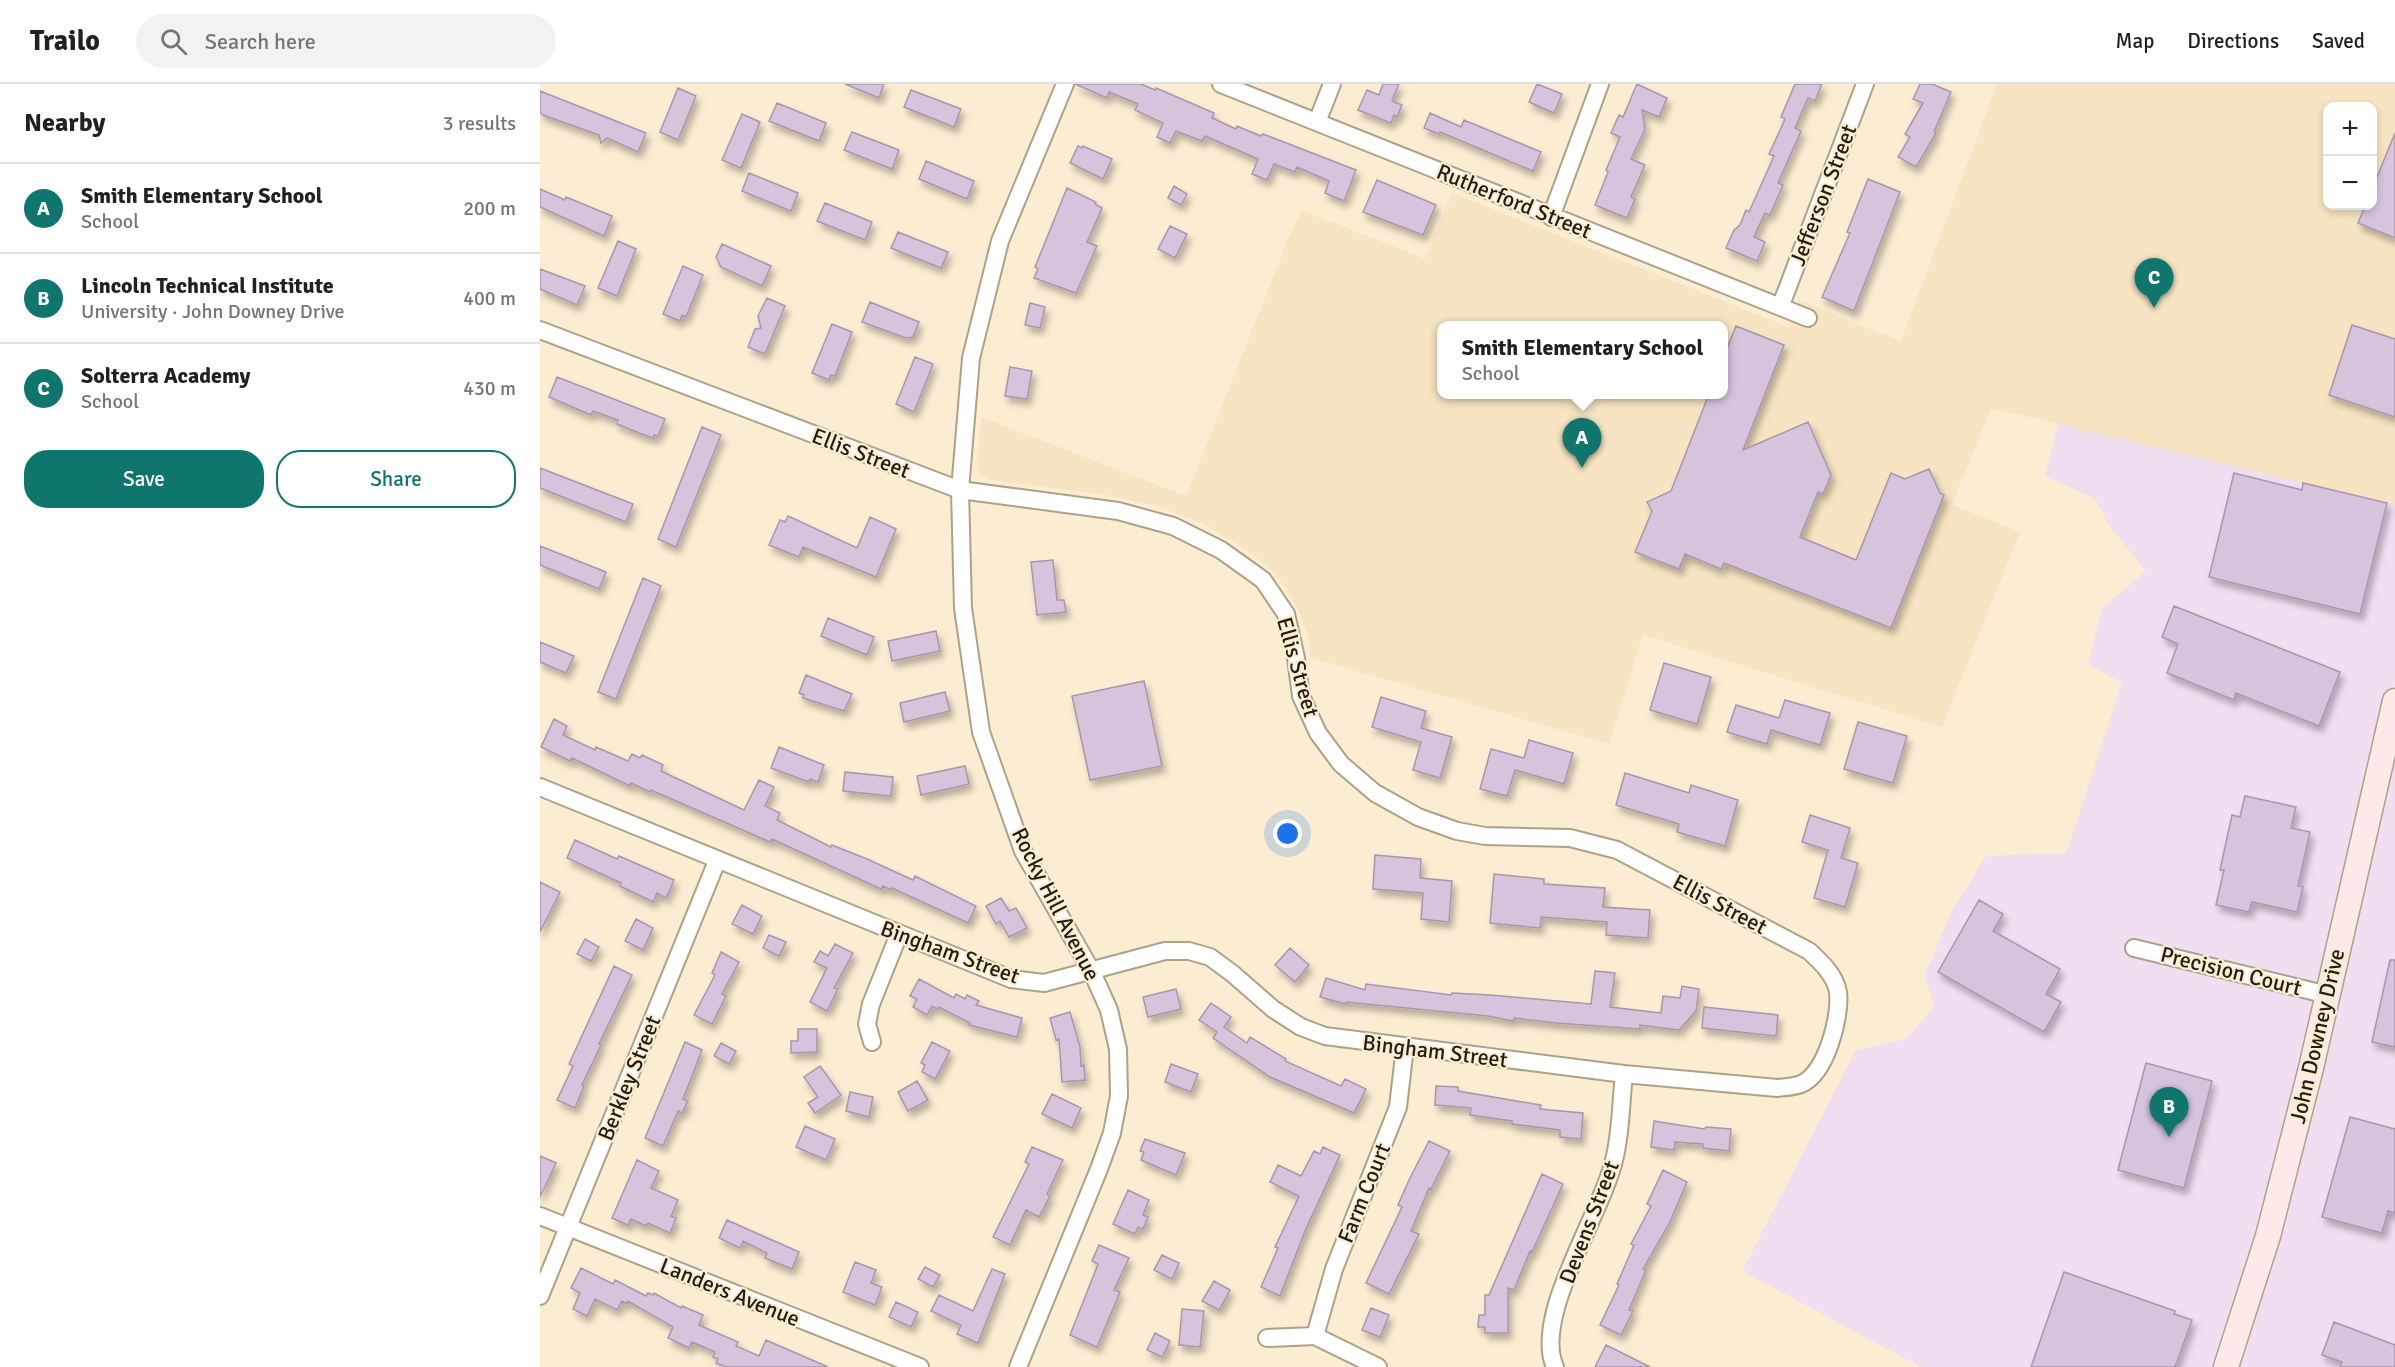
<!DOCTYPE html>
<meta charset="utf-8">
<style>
:root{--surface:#fff;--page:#f2f2f2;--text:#202124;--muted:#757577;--line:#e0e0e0;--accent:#0f766e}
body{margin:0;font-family:Signika,sans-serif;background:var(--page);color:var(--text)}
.controls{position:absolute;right:18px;top:18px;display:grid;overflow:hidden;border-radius:12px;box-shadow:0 3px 9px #0003}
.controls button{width:54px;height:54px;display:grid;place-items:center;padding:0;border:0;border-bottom:2px solid var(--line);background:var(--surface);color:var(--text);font:30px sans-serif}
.you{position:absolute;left:748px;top:750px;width:21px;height:21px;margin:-15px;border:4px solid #fff;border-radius:50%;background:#1a73e8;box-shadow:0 0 0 9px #1a73e833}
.badge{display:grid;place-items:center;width:39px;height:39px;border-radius:50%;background:var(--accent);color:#fff;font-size:20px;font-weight:700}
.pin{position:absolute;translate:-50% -50px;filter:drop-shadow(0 2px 3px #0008)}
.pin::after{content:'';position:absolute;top:32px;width:21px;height:18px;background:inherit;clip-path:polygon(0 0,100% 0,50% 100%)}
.popup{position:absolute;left:897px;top:237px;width:291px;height:78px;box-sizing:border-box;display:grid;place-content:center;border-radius:12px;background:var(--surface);filter:drop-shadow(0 2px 4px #0005);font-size:20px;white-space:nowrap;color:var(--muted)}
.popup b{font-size:22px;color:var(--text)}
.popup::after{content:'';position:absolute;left:50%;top:100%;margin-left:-12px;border:12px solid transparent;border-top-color:var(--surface)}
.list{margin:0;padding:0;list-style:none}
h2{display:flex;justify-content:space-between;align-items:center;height:78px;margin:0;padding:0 24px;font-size:26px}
h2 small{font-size:20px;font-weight:400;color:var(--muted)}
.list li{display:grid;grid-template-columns:39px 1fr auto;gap:18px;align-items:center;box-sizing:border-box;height:90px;padding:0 24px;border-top:2px solid var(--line)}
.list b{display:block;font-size:22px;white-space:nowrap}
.list p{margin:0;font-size:20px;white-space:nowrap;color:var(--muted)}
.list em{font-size:20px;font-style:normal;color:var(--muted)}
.actions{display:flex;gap:12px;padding:18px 24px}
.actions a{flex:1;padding:14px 0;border:2px solid var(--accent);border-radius:24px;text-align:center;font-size:21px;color:var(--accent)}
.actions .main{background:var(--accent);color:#fff}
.icon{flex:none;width:33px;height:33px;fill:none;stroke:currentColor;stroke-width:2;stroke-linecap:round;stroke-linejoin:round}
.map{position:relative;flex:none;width:1855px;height:1283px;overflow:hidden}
header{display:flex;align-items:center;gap:36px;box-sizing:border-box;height:84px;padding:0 30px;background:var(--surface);border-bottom:2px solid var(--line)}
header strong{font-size:28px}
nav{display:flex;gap:33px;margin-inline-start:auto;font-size:21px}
.search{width:420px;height:54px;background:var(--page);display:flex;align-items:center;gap:15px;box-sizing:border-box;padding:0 21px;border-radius:33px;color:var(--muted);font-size:22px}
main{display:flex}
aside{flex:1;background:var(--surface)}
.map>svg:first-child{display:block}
.built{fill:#f6e4c2;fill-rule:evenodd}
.industrial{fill:#efdff1}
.building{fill:#d6c3dc;stroke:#a896ae;stroke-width:1.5;filter:url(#shadow)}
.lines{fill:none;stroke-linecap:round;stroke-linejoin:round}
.street-casing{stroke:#aea187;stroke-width:20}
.secondary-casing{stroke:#aea187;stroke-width:27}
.street{stroke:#fff;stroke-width:16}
.secondary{stroke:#fde9e7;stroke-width:24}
.labels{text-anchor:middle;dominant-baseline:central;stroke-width:4.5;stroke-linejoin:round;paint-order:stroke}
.street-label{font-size:22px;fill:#231e14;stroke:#fbedd2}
</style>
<header>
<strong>Trailo</strong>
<div class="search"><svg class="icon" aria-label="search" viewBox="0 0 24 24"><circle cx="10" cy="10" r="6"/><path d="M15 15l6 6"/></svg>Search here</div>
<nav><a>Map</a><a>Directions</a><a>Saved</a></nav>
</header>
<main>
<aside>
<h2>Nearby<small>3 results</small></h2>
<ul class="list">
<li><span class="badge">A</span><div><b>Smith Elementary School</b><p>School</p></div><em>200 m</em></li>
<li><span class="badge">B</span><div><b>Lincoln Technical Institute</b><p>University · John Downey Drive</p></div><em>400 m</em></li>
<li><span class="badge">C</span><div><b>Solterra Academy</b><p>School</p></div><em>430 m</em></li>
</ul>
<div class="actions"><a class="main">Save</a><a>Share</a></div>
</aside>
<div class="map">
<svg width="1855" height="1283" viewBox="0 0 1855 1283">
<defs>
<filter id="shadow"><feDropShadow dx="3.5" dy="6" stdDeviation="3" flood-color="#0004"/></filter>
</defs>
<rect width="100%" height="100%" fill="#fbedd2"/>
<path class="built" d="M 1457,0 L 1855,0 L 1855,421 L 1451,324 L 1412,421 L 1480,448 L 1402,643 L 1103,551 L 1069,660 L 771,574 L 767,549 L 758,526 L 746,504 L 730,485 L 711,469 L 666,441 L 617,422 L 566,411 L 452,396 L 446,394 L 439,387 L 437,381 L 441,333 L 646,412 L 749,153 L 762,126 L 885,175 L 912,109 L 1249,243 L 1259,216 L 1361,257 ZM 1788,22 L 1832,22 L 1832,122 L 1788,122 ZM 901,242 L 1183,242 L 1183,310 L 901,310 Z"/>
<path class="industrial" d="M 1518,340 L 1855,421 L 1855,1283 L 1381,1283 L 1202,1187 L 1316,966 L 1366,955 L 1394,923 L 1385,891 L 1410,830 L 1446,772 L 1526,769 L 1582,599 L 1548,580 L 1562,524 L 1606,487 L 1570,443 L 1554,414 L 1505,392 Z"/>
<path class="building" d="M 305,0 L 344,0 L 339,14 Z
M 535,0 L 601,0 L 615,6 L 616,4 L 674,29 L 672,34 L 696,45 L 697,42 L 721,52 L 723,50 L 816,86 L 804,117 L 785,109 L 789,97 L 757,83 L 755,88 L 734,80 L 727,96 L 712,90 L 718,75 L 665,52 L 662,57 L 636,47 L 630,59 L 617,53 L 623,39 L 595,26 L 598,20 L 569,8 L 567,14 Z
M 843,0 L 859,0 L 852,17 L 862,21 L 857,33 L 854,31 L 851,39 L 818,26 L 827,6 L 839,11 Z
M 997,0 L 1022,10 L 1014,29 L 989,18 Z
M 1097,0 L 1127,14 L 1119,33 L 1102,26 L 1105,45 L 1091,75 L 1105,81 L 1091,113 L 1095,115 L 1087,134 L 1055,121 L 1068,88 L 1066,86 L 1080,53 L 1071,49 L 1079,31 L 1083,33 Z
M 1255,0 L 1282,0 L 1275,17 L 1268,14 L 1255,44 L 1261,47 L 1238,99 L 1243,101 L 1230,131 L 1225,129 L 1214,153 L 1225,158 L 1217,177 L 1186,164 L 1194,146 L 1200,141 L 1206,126 L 1209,128 L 1234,72 L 1229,70 L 1245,35 L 1241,33 Z
M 1380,0 L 1392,0 L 1411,8 L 1394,48 L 1396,49 L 1376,83 L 1358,73 L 1370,53 L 1365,50 L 1383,19 L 1373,15 Z
M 138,4 L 156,12 L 138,56 L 120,48 Z
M 371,6 L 421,25 L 414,43 L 364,23 Z
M 0,7 L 106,49 L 98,68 L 67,54 L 61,59 L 59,51 L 3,31 L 0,28 Z
M 237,19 L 286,39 L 279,57 L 229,37 Z
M 890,29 L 921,43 L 924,36 L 1001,68 L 993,87 L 900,48 L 899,50 L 884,44 Z
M 202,30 L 220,38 L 201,84 L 182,76 Z
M 312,48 L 359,66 L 352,85 L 304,66 Z
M 1855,49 L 1855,154 L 1818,139 L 1825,122 L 1833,122 L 1833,103 Z
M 538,62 L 542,64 L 543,62 L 572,75 L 563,95 L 530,79 Z
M 386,77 L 434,97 L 427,115 L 379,95 Z
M 209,89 L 258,109 L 251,127 L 202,107 Z
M 1328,95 L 1360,108 L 1314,227 L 1282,213 L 1310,149 L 1307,148 Z
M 837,96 L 896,121 L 883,151 L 823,128 Z
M 634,102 L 647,110 L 641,121 L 628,114 Z
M 527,104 L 556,118 L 555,120 L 562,124 L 547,158 L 557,162 L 536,209 L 494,194 L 498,185 L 495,183 Z
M 0,105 L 25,116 L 26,113 L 72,132 L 64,152 L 0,123 Z
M 285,119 L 332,138 L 325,156 L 277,137 Z
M 630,142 L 647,150 L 635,174 L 618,165 Z
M 358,148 L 408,168 L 401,184 L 351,164 Z
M 78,157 L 96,165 L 77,212 L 58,204 Z
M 182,160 L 231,182 L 222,202 L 181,183 L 176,173 Z
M 143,182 L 163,191 L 146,233 L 142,231 L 140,237 L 123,230 Z
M 0,185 L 45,202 L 37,221 L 0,205 Z
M 227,214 L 245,222 L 225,270 L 208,263 L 215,245 L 221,244 L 218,232 Z
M 330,218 L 379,238 L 373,253 L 366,254 L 322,238 Z
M 490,219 L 505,223 L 500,244 L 485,241 Z
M 292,240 L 312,248 L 295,292 L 291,291 L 289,296 L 272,289 Z
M 1812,241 L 1855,255 L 1855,333 L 1789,311 Z
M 1196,242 L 1244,261 L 1203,366 L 1268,338 L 1291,391 L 1283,410 L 1278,408 L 1260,453 L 1316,476 L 1351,389 L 1365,395 L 1389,385 L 1400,409 L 1404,411 L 1351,544 L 1184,479 L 1181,485 L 1145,470 L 1139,485 L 1095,468 L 1112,427 L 1107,418 L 1131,407 L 1169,310 L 1183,310 L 1183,274 Z
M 375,273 L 393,280 L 374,328 L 356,320 Z
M 470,283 L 492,287 L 487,315 L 465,312 Z
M 17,293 L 125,335 L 118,352 L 114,351 L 113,354 L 99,349 L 77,340 L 78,336 L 53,327 L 51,331 L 9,313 Z
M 162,343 L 181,351 L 136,463 L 118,455 Z
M 0,384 L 93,420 L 86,438 L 0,404 Z
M 1694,389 L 1762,406 L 1763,399 L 1847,419 L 1820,530 L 1669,493 Z
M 248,432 L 317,464 L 330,433 L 356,445 L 336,493 L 263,463 L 259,473 L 229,461 L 240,436 L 245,438 Z
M 0,462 L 66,488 L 59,505 L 0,481 Z
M 513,476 L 517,516 L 524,516 L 526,528 L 497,531 L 491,478 Z
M 103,494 L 121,502 L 76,615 L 58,608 Z
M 1634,522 L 1800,588 L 1779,642 L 1696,609 L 1694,616 L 1627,589 L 1638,560 L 1622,553 Z
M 288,534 L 334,553 L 327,571 L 281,552 Z
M 396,547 L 400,567 L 352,577 L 348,557 Z
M 0,558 L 34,572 L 26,589 L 0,578 Z
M 1124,579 L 1171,593 L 1157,640 L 1110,626 Z
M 266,591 L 312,610 L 304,627 L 263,614 L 264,611 L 259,609 Z
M 604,597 L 622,682 L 550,696 L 532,612 Z
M 405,608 L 410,627 L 364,638 L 360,619 Z
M 841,613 L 886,627 L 881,644 L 912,653 L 900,694 L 873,686 L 881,658 L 832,643 Z
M 1245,616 L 1290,629 L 1280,661 L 1231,646 L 1227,660 L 1187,648 L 1196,621 L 1239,634 Z
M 14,635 L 27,642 L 23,651 L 55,666 L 56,663 L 88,677 L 92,670 L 100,674 L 102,671 L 123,681 L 121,687 L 204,726 L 219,696 L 234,703 L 225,722 L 240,729 L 237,736 L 291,763 L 292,761 L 327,775 L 373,796 L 375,792 L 436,822 L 428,839 L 352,804 L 351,806 L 343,802 L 341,805 L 232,755 L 230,758 L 111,706 L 110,708 L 91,699 L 90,702 L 32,674 L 30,677 L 1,663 Z
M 1318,638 L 1367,652 L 1353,699 L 1304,685 Z
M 989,656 L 1033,669 L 1024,700 L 975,686 L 967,712 L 940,705 L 951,665 L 984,674 Z
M 239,663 L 284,681 L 278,698 L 270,695 L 269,698 L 231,684 Z
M 425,682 L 429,700 L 381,711 L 377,692 Z
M 305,688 L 353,693 L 351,712 L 303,707 Z
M 1085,689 L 1149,709 L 1151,701 L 1198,716 L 1185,762 L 1137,748 L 1139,740 L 1076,721 Z
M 1705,712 L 1756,723 L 1751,744 L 1770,748 L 1758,802 L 1763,803 L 1757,828 L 1712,818 L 1709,828 L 1676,821 L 1684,786 L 1680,786 L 1692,731 L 1700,733 Z
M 1270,731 L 1310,744 L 1301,774 L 1318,779 L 1305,823 L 1274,814 L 1288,766 L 1262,758 Z
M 35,756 L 77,775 L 79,772 L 134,796 L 126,814 L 117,809 L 113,818 L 80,802 L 81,799 L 27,774 Z
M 835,771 L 881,775 L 880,794 L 912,797 L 909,838 L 881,835 L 883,809 L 833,805 Z
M 954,790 L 1004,795 L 1004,800 L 1065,804 L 1063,823 L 1110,826 L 1108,854 L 1066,851 L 1067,838 L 1001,833 L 1000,844 L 950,839 Z
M 0,798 L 20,808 L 0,848 Z
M 461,814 L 469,827 L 476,824 L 487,844 L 469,853 L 460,837 L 456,840 L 446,822 Z
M 1439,816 L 1463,830 L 1453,847 L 1520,885 L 1506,910 L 1521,918 L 1504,948 L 1398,888 Z
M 202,821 L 222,832 L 213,850 L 192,840 Z
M 96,835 L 113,844 L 103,866 L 85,857 Z
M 229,851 L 246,858 L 239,872 L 223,864 Z
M 45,855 L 59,863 L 51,877 L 37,870 Z
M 295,860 L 313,869 L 294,904 L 298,905 L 287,927 L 270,918 L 287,884 L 274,878 L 280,867 L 288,872 Z
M 750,864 L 769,881 L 755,898 L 735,881 Z
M 181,868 L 199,878 L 182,910 L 186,912 L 172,940 L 154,931 L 175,891 L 172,889 Z
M 1850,876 L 1855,876 L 1855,963 L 1832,958 Z
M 74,882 L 92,891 L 59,960 L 61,961 L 42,1001 L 44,1002 L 35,1024 L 17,1016 L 33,982 L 29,980 Z
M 1055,887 L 1075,889 L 1070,923 L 1121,929 L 1123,912 L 1140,914 L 1142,902 L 1159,905 L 1156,927 L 1139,946 L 1100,941 L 1100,945 L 1016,939 L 974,934 L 973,937 L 948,932 L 806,918 L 805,920 L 780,913 L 786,894 L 825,906 L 826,900 L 911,911 L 912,909 L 950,911 L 1051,920 Z
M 379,895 L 414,914 L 416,910 L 425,915 L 427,911 L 439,917 L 436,921 L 482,934 L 477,953 L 429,941 L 430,939 L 399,923 L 398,925 L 392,922 L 387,931 L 373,923 L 377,915 L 370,912 Z
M 636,905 L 641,925 L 608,933 L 603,913 Z
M 671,919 L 691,933 L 684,943 L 707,959 L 710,953 L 746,975 L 745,977 L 801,1002 L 805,995 L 826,1005 L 814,1029 L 730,993 L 673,954 L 677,948 L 659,936 Z
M 1164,923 L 1238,931 L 1236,952 L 1162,944 Z
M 530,928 L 540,963 L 541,982 L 544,981 L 545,996 L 522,998 L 519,955 L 516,956 L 510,934 Z
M 258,945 L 277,945 L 277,968 L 251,969 L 251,957 L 258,957 Z
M 145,958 L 162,966 L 143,1015 L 148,1017 L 142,1029 L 138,1027 L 123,1062 L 105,1054 Z
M 392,958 L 410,967 L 395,995 L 382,988 L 385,981 L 381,979 Z
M 181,959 L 196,967 L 189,980 L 174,972 Z
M 1606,979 L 1672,997 L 1644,1104 L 1578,1086 Z
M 631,980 L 658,990 L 651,1008 L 625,998 Z
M 280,982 L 301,1011 L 275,1029 L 268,1019 L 278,1013 L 264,993 Z
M 377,997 L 388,1016 L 368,1027 L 358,1008 Z
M 896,1002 L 918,1003 L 918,1007 L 1001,1021 L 1000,1025 L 1043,1029 L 1041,1055 L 1020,1053 L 1020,1046 L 972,1040 L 972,1037 L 930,1031 L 931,1024 L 895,1021 Z
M 310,1008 L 333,1013 L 329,1033 L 306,1027 Z
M 512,1010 L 541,1024 L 532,1044 L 502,1030 Z
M 1810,1033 L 1855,1045 L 1855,1129 L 1848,1127 L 1842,1149 L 1782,1133 Z
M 1114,1037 L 1164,1045 L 1166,1043 L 1191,1045 L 1189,1067 L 1163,1064 L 1163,1060 L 1135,1058 L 1134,1066 L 1111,1063 Z
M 265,1042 L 295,1055 L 286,1076 L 256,1063 Z
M 605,1055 L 645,1069 L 636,1091 L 601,1076 L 604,1068 L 600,1067 Z
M 889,1057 L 910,1067 L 891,1105 L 889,1104 L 871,1147 L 879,1150 L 849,1210 L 826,1199 L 862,1123 L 858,1121 L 869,1096 Z
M 492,1063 L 523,1076 L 507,1110 L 510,1112 L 499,1133 L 486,1126 L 470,1161 L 453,1153 L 489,1080 L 485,1078 Z
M 783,1063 L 800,1071 L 765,1147 L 740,1212 L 721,1203 L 738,1164 L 735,1163 L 759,1112 L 730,1098 L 738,1081 L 761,1092 L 774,1067 L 780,1070 Z
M 0,1072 L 16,1079 L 0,1113 Z
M 97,1076 L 119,1087 L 111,1104 L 138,1116 L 131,1132 L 136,1134 L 130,1149 L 108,1139 L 106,1142 L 91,1135 L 88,1141 L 72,1134 Z
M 1123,1086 L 1147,1098 L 1130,1138 L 1103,1185 L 1106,1186 L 1089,1226 L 1093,1227 L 1081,1251 L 1060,1241 L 1079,1201 L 1077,1200 L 1094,1161 L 1091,1160 L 1111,1122 L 1107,1120 Z
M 1002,1090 L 1023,1100 L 992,1168 L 990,1167 L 974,1206 L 968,1204 L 968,1249 L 945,1249 L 945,1243 L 938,1243 L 939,1231 L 945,1231 L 945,1211 L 949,1211 Z
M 588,1106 L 609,1116 L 603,1131 L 608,1133 L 603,1145 L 598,1143 L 595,1150 L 573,1140 Z
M 187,1136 L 259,1168 L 252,1185 L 225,1174 L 227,1169 L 203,1157 L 200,1164 L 179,1154 Z
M 559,1161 L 589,1174 L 574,1206 L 580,1208 L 557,1263 L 530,1251 L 558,1180 L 552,1177 Z
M 622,1171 L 639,1179 L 632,1195 L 614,1186 Z
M 315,1178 L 336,1186 L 331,1199 L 342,1203 L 335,1221 L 303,1208 Z
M 385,1183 L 400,1191 L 393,1203 L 378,1195 Z
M 41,1184 L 73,1200 L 75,1196 L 106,1212 L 108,1209 L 113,1211 L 114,1209 L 141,1224 L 142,1222 L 163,1231 L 159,1241 L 198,1258 L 196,1262 L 219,1272 L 226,1256 L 288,1283 L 186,1283 L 176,1279 L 178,1275 L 173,1273 L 175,1268 L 152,1258 L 149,1264 L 128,1254 L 133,1243 L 88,1217 L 87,1220 L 82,1217 L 77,1226 L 55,1215 L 47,1232 L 33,1225 L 40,1209 L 31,1204 Z
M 452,1185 L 465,1190 L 438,1259 L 417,1250 L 421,1241 L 391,1227 L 399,1211 L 433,1227 Z
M 1524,1188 L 1635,1227 L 1634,1230 L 1652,1236 L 1635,1283 L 1491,1283 Z
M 674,1197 L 690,1206 L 679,1226 L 662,1217 Z
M 356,1218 L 378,1228 L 371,1243 L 349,1233 Z
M 831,1224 L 849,1231 L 840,1253 L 822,1246 Z
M 642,1225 L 664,1227 L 660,1263 L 639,1261 Z
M 1794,1238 L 1855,1261 L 1855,1283 L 1800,1283 L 1802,1278 L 1782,1271 Z
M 615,1249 L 630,1257 L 622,1273 L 607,1266 Z
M 1066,1261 L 1110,1283 L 1055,1283 Z"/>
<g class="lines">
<defs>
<path id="street" d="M 681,0 L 1268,234
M 777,38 L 792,0
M 1011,133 L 1060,0
M 1241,221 L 1325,0
M 0,246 L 420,406 L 578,427 L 633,442 L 681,466 L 723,496 L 746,530 L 756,574 L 761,612 L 778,649 L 801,680 L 835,709 L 878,733 L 917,747 L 945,752 L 1030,754 L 1077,766 L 1269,867 C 1281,878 1295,891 1298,908 C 1301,933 1286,990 1261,1000 C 1254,1003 1245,1003 1237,1004 L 1084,990 L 785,952 L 761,943 L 733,925 L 693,890 L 670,873 L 649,867 L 625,867 L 504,899 L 471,895 L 0,703
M 1594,864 L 1788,911
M 332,958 L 327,940 L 331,920 L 359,850
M 0,1132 L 380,1283
M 0,1212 L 177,777
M 775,1252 L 794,1185 L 858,1023 L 865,963
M 727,1254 L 775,1252 L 838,1283
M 478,1283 L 559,1085 L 572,1049 L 579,1012 L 578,965 L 569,926 L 552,888 L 483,767 L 441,648 L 423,524 L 420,406 L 431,274 L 460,157 L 525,0
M 1015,1283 C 992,1231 1063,1129 1075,1072 C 1081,1046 1081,1017 1084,990"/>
<path id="secondary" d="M 1686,1283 L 1728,1152 L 1771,984 L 1855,617"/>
</defs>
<use href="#street" class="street-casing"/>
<use href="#secondary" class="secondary-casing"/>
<use href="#street" class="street"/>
<use href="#secondary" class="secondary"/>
</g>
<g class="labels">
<g class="street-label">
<text transform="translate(1283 111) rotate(-69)">Jefferson Street</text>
<text transform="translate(974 117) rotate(22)">Rutherford Street</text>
<text transform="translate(321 369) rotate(21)">Ellis Street</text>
<text transform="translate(758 583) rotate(74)">Ellis Street</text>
<text transform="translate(516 820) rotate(63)">Rocky Hill Avenue</text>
<text transform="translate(1180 820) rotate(28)">Ellis Street</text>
<text transform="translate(410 868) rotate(20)">Bingham Street</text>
<text transform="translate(1691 887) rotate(14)">Precision Court</text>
<text transform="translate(1777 952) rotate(-77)">John Downey Drive</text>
<text transform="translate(895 967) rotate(7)">Bingham Street</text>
<text transform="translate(89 994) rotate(-68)">Berkley Street</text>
<text transform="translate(824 1109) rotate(-68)">Farm Court</text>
<text transform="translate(1049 1138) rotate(-69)">Devens Street</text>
<text transform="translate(190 1208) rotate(22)">Landers Avenue</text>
</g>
</g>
</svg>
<div class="controls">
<button>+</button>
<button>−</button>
</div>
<div class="you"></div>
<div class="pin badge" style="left:1042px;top:384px">A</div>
<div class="popup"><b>Smith Elementary School</b>School</div>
<div class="pin badge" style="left:1629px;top:1053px">B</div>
<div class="pin badge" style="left:1614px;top:224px">C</div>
</div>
</main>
